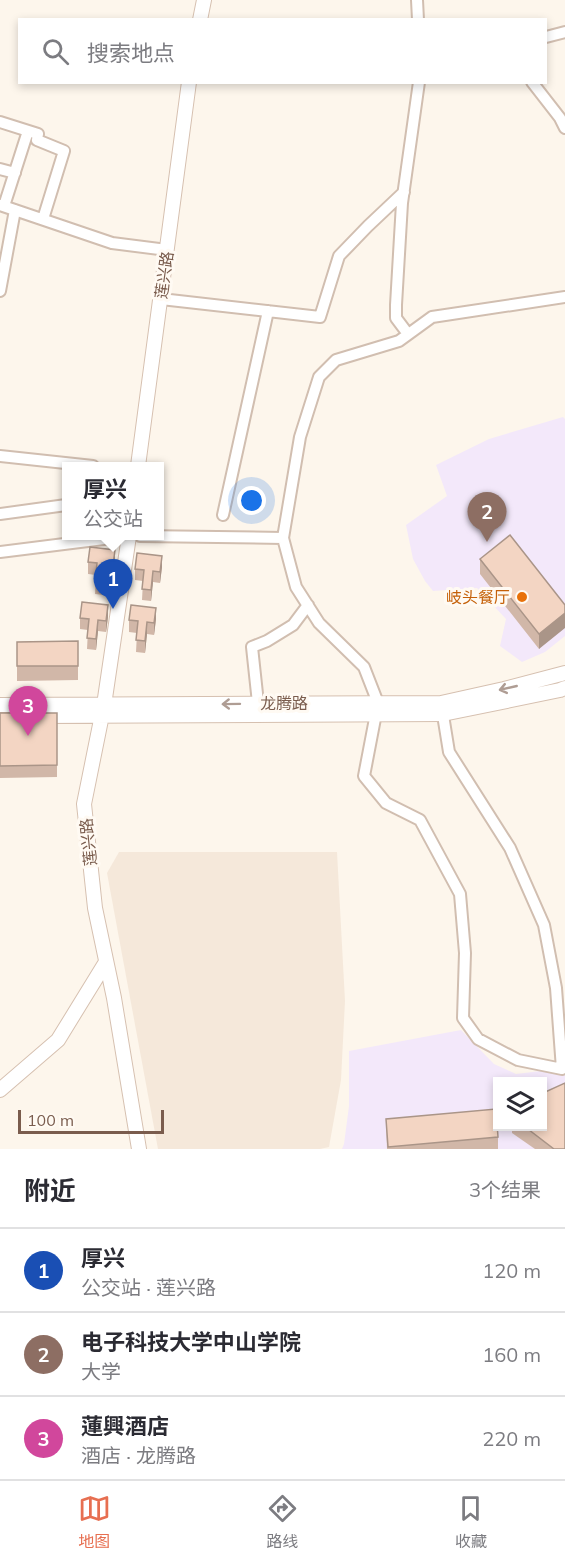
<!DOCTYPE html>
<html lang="zh">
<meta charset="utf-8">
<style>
:root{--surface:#fff;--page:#f2f2f3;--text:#2b2b33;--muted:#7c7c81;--line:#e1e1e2;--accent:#e76f51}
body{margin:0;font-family:Mulish,"Noto Sans SC",sans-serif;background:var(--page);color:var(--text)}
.controls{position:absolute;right:18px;bottom:18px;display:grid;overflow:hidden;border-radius:0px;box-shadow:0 3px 9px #0003}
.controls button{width:54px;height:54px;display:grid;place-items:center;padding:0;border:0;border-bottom:2px solid var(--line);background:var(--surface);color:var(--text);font:30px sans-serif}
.scale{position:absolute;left:18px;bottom:15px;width:146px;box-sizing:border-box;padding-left:6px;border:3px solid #7a5c4d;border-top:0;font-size:16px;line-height:21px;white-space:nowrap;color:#7a5c4d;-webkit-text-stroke:4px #fffaf3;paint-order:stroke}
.you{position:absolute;left:252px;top:501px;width:21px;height:21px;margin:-15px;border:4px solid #fff;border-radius:50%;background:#1a73e8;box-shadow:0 0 0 9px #1a73e833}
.badge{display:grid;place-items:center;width:39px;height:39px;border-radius:50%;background:var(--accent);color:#fff;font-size:20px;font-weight:700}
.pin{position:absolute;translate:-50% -50px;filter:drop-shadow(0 2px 3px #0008)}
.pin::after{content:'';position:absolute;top:32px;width:21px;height:18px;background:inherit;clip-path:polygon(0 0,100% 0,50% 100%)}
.popup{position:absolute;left:62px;top:462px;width:102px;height:78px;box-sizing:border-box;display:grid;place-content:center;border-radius:0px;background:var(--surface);filter:drop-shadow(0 2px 4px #0005);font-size:20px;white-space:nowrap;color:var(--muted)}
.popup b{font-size:22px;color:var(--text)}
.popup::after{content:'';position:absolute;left:50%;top:100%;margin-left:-12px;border:12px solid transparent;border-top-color:var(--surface)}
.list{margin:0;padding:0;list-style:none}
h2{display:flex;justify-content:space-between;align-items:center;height:78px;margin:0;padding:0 24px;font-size:26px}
h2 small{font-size:20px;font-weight:400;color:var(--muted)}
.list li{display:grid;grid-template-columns:39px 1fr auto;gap:18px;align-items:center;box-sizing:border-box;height:84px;padding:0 24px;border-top:2px solid var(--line)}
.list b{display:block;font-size:22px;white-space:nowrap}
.list p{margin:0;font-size:20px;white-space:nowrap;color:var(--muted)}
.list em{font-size:20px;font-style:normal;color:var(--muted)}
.icon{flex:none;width:33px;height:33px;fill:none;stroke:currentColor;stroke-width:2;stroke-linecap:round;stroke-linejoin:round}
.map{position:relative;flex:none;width:565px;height:1149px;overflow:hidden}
.search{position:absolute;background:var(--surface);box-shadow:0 3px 9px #0003;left:18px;right:18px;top:18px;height:66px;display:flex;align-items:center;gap:15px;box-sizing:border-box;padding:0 21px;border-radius:0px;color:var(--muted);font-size:22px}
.sheet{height:330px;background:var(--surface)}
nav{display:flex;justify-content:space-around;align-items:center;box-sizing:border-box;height:84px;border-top:2px solid var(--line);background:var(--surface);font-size:16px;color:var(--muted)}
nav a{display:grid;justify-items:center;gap:3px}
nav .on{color:var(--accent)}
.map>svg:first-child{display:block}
.residential{fill:#f5e8da}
.education{fill:#f3e8fa;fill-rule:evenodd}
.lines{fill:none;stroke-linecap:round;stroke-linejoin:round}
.street-casing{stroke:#d1beb0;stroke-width:14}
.secondary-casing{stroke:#d6c0b0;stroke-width:16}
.street{stroke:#fff;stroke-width:10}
.secondary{stroke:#fff;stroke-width:14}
.wall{fill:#d1b7a8}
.shaded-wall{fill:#aa9588}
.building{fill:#f3d5c3;stroke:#aa9588;stroke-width:1.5}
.oneway{stroke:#af9d94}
.food-dot{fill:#e8710a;stroke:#fffaf3;stroke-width:2}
.labels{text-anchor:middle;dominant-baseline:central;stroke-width:6;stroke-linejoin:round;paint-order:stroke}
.street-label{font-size:16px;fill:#7a5c4d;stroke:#fffaf3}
.food-label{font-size:16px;fill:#c56008;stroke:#fffaf3;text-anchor:end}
</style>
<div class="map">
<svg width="565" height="1149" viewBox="0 0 565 1149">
<rect width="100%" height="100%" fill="#fdf6ec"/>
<path class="residential" d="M 119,852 L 337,852 L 345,1001 L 341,1080 L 329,1147 L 320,1149 L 158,1149 L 107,873 Z"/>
<path class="education" d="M 563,417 L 565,419 L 565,636 L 545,652 L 522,662 L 500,646 L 506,619 L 477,588 L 433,591 L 425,581 L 413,559 L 406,525 L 447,496 L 436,465 L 489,439 Z
M 461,1030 L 494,1064 L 516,1074 L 565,1068 L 565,1149 L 342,1149 L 344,1144 L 349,1106 L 349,1051 ZM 498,1082 L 542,1082 L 542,1126 L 498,1126 Z"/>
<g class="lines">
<defs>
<path id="street" d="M 417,0 L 418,20
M 546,37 L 565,32
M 532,82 L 560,118 L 565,128
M 0,122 L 38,134 L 37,140 L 64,151 L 43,219
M 0,169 L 15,173
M 0,205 L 112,243 L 167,250
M 4,206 L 28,131
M 0,291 L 15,210
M 161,299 L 320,317 L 339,256 L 368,226 L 404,192
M 408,334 L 396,318 L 396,305 L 402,203 L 419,82
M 0,456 L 93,466
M 0,514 L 66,505
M 223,515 L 268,311
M 140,536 L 283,538
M 0,552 L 128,536
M 258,703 L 252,647 L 267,641 L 293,625 L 308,605
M 442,709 L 449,752 L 510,848 L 544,925 L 556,988 L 562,1069 L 518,1060 L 478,1039 L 463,1018 L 465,953 L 460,894 L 420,820 L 386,803 L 364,776 L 378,703 L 364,667 L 319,623 L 296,587 L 283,538 L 300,437 L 319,377 L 336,360 L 399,341 L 432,317 L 565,297"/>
<path id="secondary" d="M 200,20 L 204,0
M 138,466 L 189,82
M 129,536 L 104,705 L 84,804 L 95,908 L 114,998 L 139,1149
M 0,705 L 441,703 L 504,689 L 565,673
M 38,716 L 443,714 L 560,690 L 565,688
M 0,1090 L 58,1040 L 106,962"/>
</defs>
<use href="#street" class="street-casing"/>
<use href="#secondary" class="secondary-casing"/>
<use href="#street" class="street"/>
<use href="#secondary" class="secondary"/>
</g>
<path class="wall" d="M 480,559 L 565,605 L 539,649 L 480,574 Z
M 115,561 L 113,577 L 106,576 L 104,595 L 95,594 L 96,575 L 88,574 L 88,562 Z
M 162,567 L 160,583 L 153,582 L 151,601 L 142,600 L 143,581 L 135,580 L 135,569 Z
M 108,617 L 106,632 L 98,631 L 96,650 L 87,649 L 88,630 L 80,629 L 80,618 Z
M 156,619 L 154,635 L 147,634 L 145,653 L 136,652 L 137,633 L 129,632 L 129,620 Z
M 78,641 L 78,680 L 17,681 L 17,642 Z
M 0,713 L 57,713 L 57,777 L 0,778 Z
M 386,1119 L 498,1137 L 498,1149 L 387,1149 Z
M 512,1126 L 543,1126 L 565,1149 L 535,1149 L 512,1133 Z"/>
<path class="shaded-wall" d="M 115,550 L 115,561 L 113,577 L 113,565 Z
M 162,556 L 162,567 L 160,583 L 160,572 Z
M 106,565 L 106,576 L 104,595 L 104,583 Z
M 153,571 L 153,582 L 151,601 L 151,590 Z
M 108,605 L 108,617 L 106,632 L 106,621 Z
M 156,608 L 156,619 L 154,635 L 154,623 Z
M 565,613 L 565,628 L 539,649 L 539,634 Z
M 98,620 L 98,631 L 96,650 L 96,639 Z
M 147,622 L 147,634 L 145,653 L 145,641 Z"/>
<path class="building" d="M 510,535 L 565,605 L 565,613 L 539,634 L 480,559 Z
M 90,547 L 115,550 L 113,565 L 106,565 L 104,583 L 95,582 L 97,563 L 88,562 Z
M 137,553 L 162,556 L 160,572 L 153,571 L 151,590 L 142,589 L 144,570 L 135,569 Z
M 82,602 L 108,605 L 106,621 L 98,620 L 96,639 L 87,638 L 89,619 L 80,618 Z
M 131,605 L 156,608 L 154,623 L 147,622 L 145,641 L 136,640 L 138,621 L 129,620 Z
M 78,641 L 78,666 L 17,666 L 17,642 Z
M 0,713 L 57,713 L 57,765 L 0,766 Z
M 565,1083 L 565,1149 L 554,1149 L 524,1126 L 543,1126 L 543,1093 Z
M 496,1109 L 498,1137 L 388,1147 L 386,1119 Z"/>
<defs><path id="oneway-shaft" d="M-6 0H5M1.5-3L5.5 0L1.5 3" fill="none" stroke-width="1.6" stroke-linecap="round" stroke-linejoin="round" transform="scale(1.5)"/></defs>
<g class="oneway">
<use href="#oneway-shaft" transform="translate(508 688) rotate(167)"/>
<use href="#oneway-shaft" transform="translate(231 704) rotate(179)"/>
</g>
<circle class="food-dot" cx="522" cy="597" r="6"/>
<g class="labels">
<g class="street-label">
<text transform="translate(164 275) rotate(-82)">莲兴路</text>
<text x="284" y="703">龙腾路</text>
<text transform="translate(88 842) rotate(-96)">莲兴路</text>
</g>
<g class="food-label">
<text x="510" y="597">岐头餐厅</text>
</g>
</g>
</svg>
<div class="controls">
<button><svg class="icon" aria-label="layers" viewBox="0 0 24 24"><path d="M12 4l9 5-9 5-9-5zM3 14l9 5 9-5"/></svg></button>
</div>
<div class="scale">100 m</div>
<div class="you"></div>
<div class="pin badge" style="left:113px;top:609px;background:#1a4fb4">1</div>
<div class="popup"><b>厚兴</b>公交站</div>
<div class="pin badge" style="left:487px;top:542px;background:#8d6e63">2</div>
<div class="pin badge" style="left:28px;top:736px;background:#d1479c">3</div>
<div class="search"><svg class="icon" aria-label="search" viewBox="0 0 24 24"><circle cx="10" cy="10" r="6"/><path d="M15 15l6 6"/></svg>搜索地点</div>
</div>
<section class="sheet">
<h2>附近<small>3个结果</small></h2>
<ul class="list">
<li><span class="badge" style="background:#1a4fb4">1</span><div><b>厚兴</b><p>公交站 · 莲兴路</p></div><em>120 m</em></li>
<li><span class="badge" style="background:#8d6e63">2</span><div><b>电子科技大学中山学院</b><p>大学</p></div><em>160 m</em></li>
<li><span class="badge" style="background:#d1479c">3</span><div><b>蓮興酒店</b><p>酒店 · 龙腾路</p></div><em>220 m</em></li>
</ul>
</section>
<nav>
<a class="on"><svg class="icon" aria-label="map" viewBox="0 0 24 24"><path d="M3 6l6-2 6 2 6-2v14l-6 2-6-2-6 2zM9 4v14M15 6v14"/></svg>地图</a>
<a><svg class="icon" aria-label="directions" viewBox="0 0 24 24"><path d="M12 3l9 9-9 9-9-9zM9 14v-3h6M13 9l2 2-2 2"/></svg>路线</a>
<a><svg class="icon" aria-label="saved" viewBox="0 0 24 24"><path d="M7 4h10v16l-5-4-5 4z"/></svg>收藏</a>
</nav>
